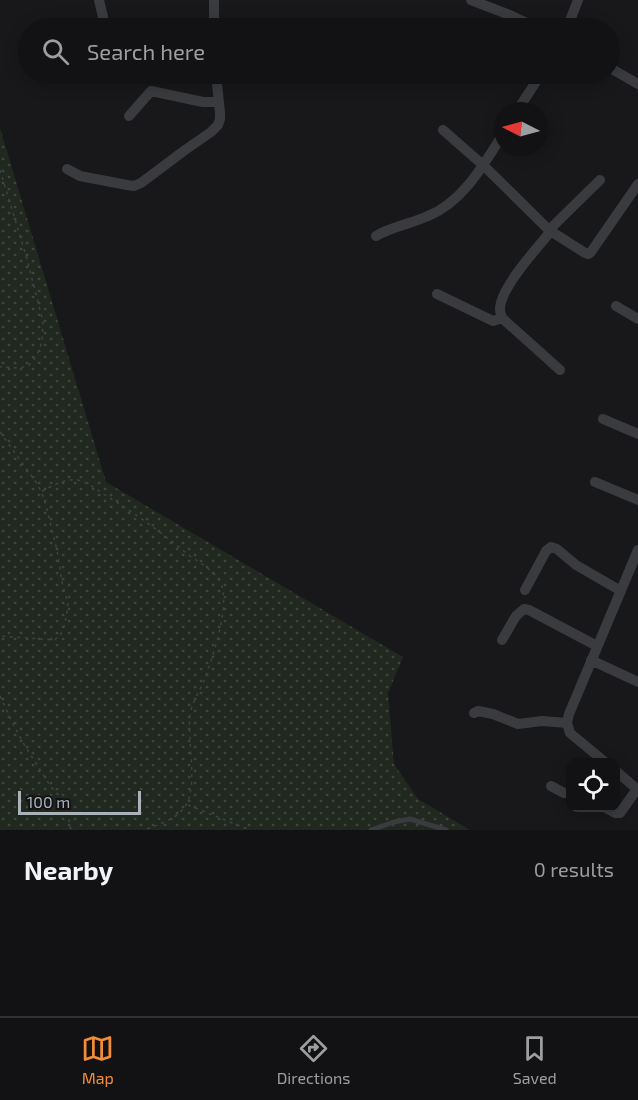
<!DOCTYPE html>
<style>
:root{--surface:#121214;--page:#1f2022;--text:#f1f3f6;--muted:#9c9ea0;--line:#313234;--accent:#f38c36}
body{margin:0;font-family:"Exo 2",sans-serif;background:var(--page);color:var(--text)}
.controls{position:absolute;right:18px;bottom:18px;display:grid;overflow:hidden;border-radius:12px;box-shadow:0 3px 15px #0003}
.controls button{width:54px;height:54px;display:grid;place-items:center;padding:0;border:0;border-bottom:2px solid var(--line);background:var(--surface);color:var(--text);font:30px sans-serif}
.compass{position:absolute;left:494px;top:102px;width:54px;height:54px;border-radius:50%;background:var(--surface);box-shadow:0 3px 15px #0003;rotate:276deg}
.scale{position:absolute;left:18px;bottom:15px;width:123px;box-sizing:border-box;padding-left:6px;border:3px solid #aab2ba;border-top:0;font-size:16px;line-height:21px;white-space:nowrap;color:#aab2ba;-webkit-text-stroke:4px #131315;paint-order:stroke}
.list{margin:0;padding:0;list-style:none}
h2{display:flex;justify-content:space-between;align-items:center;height:78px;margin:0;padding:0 24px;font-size:26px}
h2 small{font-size:20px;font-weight:400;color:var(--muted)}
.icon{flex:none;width:33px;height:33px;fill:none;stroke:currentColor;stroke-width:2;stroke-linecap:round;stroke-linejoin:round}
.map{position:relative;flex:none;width:638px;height:830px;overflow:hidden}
.search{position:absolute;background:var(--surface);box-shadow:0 3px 15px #0003;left:18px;right:18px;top:18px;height:66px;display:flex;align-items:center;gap:15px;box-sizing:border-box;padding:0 21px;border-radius:33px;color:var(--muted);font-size:22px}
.sheet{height:186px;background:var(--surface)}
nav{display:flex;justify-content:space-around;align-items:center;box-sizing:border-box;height:84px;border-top:2px solid var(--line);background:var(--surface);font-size:16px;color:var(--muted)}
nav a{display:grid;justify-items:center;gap:3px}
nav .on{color:var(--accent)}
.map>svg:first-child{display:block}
.grass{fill:url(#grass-dots)}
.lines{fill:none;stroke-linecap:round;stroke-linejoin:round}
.path{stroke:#3f4246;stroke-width:1.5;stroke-dasharray:3 4.5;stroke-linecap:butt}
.service{stroke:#393b3f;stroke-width:5}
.minor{stroke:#393b3f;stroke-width:10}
</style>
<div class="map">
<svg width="638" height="830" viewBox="0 0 638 830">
<defs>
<pattern id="grass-dots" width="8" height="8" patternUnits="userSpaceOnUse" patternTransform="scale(1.5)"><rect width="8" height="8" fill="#20281f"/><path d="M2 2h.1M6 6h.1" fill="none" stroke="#3e453d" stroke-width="1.8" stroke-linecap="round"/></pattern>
</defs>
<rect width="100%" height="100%" fill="#18181a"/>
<path class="grass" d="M 0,128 L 106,482 L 403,657 L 388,693 L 394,764 L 418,799 L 470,830 L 0,830 Z"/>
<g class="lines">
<path class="path" d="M 0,170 L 27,259 L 43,322 L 42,342 L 36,357 L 29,365 L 20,368 L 0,367
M 0,432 L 38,485 L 44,498 L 57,550 L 62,582 L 68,604 L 65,624 L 60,636 L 54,640 L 0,636
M 42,491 C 53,486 65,478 77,480 C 87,482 96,489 105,495 C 135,513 163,534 190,556 C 199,562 209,568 216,576 C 219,579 223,587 223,592 C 227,615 212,659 204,681 C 199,692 192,702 190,715 C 187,739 198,785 186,805 C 178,819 158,825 143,830
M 0,696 L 12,722 L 25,746 L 51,787 L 65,802 L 71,830
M 188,805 L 250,830"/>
<path class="service" d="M 371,830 L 394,822 L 410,819 L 446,830"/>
<path class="minor" d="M 99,0 L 104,21 L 103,28
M 214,0 L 214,28
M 471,0 L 512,16 L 537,28
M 567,28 L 578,0
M 610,68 L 638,84
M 517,111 L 541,74
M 129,116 L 151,91 L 203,102 L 218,102
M 443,130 L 483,165 L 549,230 L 585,253 L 588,254 L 591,252 L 638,184
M 67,169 L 80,176 L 127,185 L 134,186 L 141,183 L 185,150 L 211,132 L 218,125 L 220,119 L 220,113 L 216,74
M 549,230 L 600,180
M 551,231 C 538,247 500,288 500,309 C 500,313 501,315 502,318 L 560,370
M 376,236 C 393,226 411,224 428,216 C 463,202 484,164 503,134
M 437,294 L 493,321 L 502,318
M 616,306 L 638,319
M 603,419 L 638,434
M 595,482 L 638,500
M 525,590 L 546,551 L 551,547 L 557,549 L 576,565 L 621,591
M 502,640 L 516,616 L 524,609 L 529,610 L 597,646
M 591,660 L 638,682
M 474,713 L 478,711 L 493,714 L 518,724 L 542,721 L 567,723
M 605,762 L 570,733 L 567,723 L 569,714 L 638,550
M 616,771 L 638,790
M 551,786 L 564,793 L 570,793
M 606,808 L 615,813 L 620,813 L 637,789"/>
</g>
</svg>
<div class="controls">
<button><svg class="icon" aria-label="locate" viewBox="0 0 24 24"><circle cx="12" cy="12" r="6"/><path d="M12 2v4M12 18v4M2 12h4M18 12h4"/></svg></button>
</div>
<svg class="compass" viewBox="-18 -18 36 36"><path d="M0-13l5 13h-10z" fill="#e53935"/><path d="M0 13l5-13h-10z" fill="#9c9ea0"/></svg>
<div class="scale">100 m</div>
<div class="search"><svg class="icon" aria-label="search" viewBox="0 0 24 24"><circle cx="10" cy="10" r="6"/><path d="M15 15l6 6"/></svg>Search here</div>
</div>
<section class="sheet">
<h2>Nearby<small>0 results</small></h2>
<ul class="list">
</ul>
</section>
<nav>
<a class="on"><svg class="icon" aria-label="map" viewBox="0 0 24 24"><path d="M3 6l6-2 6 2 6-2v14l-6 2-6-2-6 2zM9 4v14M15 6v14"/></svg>Map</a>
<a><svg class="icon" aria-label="directions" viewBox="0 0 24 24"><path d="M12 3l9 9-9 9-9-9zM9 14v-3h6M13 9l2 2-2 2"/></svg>Directions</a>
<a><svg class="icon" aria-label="saved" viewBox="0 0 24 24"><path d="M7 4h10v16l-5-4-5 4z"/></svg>Saved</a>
</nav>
